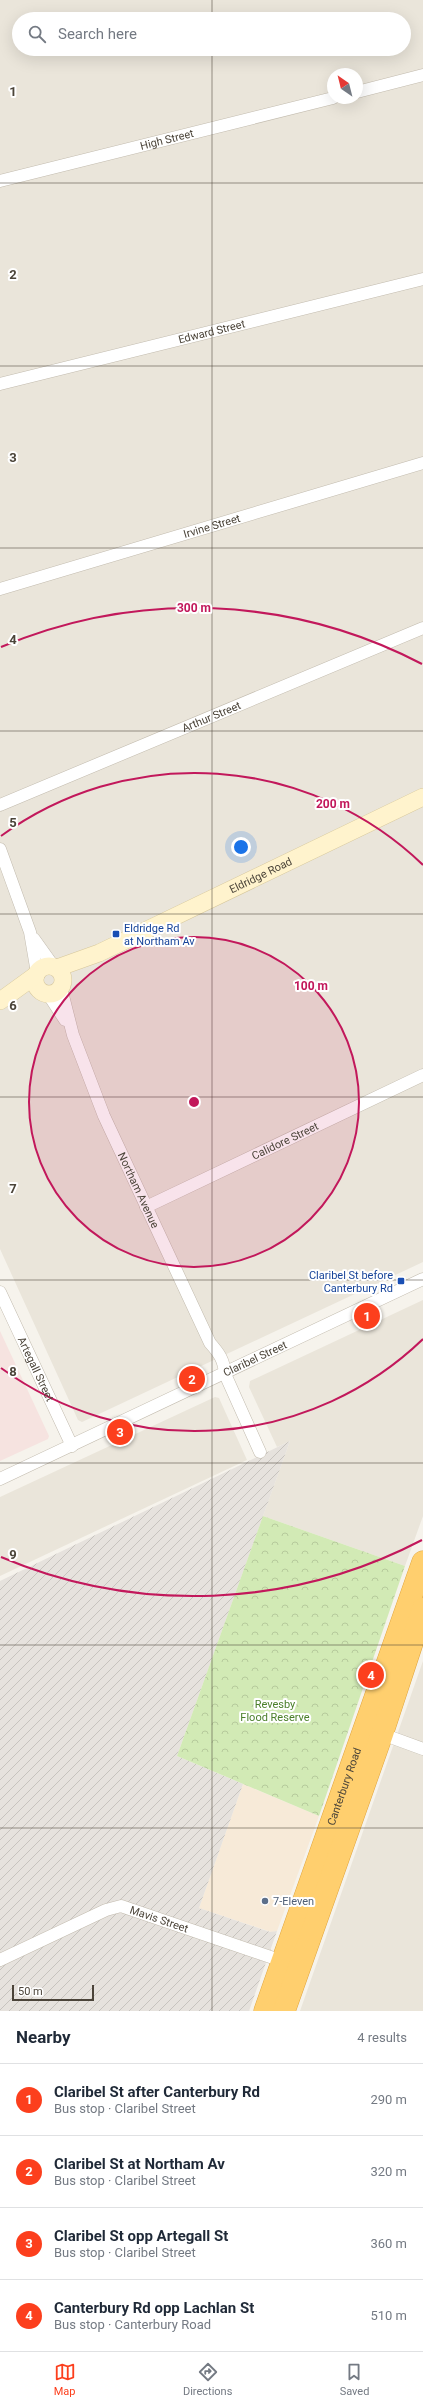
<!DOCTYPE html>
<meta charset="utf-8">
<style>
:root{--surface:#fff;--page:#f6f6f7;--text:#1f2937;--muted:#747a83;--line:#e0e1e3;--accent:#fc3f1d}
body{margin:0;font-family:Roboto,sans-serif;background:var(--page);color:var(--text)}
.compass{position:absolute;left:327px;top:68px;width:36px;height:36px;border-radius:50%;background:var(--surface);box-shadow:0 4px 16px #0002;rotate:325deg}
.scale{position:absolute;left:12px;bottom:10px;width:82px;box-sizing:border-box;padding-left:4px;border:2px solid #4b4439;border-top:0;font-size:11px;line-height:14px;white-space:nowrap;color:#4b4439;-webkit-text-stroke:3px #fff;paint-order:stroke}
.you{position:absolute;left:241px;top:847px;width:14px;height:14px;margin:-10px;border:3px solid #fff;border-radius:50%;background:#1a73e8;box-shadow:0 0 0 6px #1a73e833}
.badge{display:grid;place-items:center;width:26px;height:26px;border-radius:50%;background:var(--accent);color:#fff;font-size:13px;font-weight:700}
.pin{position:absolute;translate:-50% -50%;border:2px solid #fff;box-shadow:0 1px 4px #0006}
.list{margin:0;padding:0;list-style:none}
h2{display:flex;justify-content:space-between;align-items:center;height:52px;margin:0;padding:0 16px;font-size:17px}
h2 small{font-size:13px;font-weight:400;color:var(--muted)}
.list li{display:grid;grid-template-columns:26px 1fr auto;gap:12px;align-items:center;box-sizing:border-box;height:72px;padding:0 16px;border-top:1px solid var(--line)}
.list b{display:block;font-size:15px;white-space:nowrap}
.list p{margin:0;font-size:13px;white-space:nowrap;color:var(--muted)}
.list em{font-size:13px;font-style:normal;color:var(--muted)}
.icon{flex:none;width:22px;height:22px;fill:none;stroke:currentColor;stroke-width:2;stroke-linecap:round;stroke-linejoin:round}
.map{position:relative;flex:none;width:423px;height:2011px;overflow:hidden}
.search{position:absolute;background:var(--surface);box-shadow:0 4px 16px #0002;left:12px;right:12px;top:12px;height:44px;display:flex;align-items:center;gap:10px;box-sizing:border-box;padding:0 14px;border-radius:22px;color:var(--muted);font-size:15px}
.sheet{height:340px;background:var(--surface)}
nav{display:flex;justify-content:space-around;align-items:center;box-sizing:border-box;height:56px;border-top:1px solid var(--line);background:var(--surface);font-size:11px;color:var(--muted)}
nav a{display:grid;justify-items:center;gap:2px}
nav .on{color:var(--accent)}
.map>svg:first-child{display:block}
.residential{fill:#eae5da;fill-rule:evenodd}
.commercial{fill:#f7ead8}
.industrial{fill:url(#industrial-furrows)}
.medical{fill:#f6e3e0}
.forest{fill:url(#forest-crowns)}
.lines{fill:none;stroke-linecap:round;stroke-linejoin:round}
.street-casing{stroke:#c2bbae;stroke-width:13}
.secondary-casing{stroke:#d6c79b;stroke-width:18}
.highway-casing{stroke:#e0a43c;stroke-width:23}
.street{stroke:#fff;stroke-width:12}
.secondary{stroke:#fff3cd;stroke-width:17}
.highway{stroke:#ffcf6e;stroke-width:22}
.grid{fill:none;stroke:#4b4439;stroke-width:1;stroke-opacity:0.55}
.ring{fill:none;stroke:#c2185b;stroke-width:2}
.transit-dot{fill:#1a4fb4;stroke:#fff;stroke-width:1.5}
.service-dot{fill:#5c6f8a;stroke:#fff;stroke-width:1.5}
.labels{text-anchor:middle;dominant-baseline:central;stroke-width:4;stroke-linejoin:round;paint-order:stroke}
.street-label{font-size:11px;fill:#4b4439;stroke:#fff}
.transit-label{font-size:11px;fill:#164399;stroke:#fff;text-anchor:start}
.park-label{font-size:11px;fill:#4a7f2a;stroke:#fff}
.service-label{font-size:11px;fill:#4e5e75;stroke:#fff;text-anchor:start}
.grid-label{font-size:13px;text-anchor:middle;font-weight:bold;fill:#4b4439;stroke:#fff;stroke-width:4;stroke-linejoin:round;paint-order:stroke}
.centre{fill:#c2185b;stroke:#fff;stroke-width:2}
.ring-label{font-size:12px;text-anchor:middle;font-weight:bold;fill:#c2185b;stroke:#fff;stroke-width:4;stroke-linejoin:round;paint-order:stroke}
</style>
<div class="map">
<svg width="423" height="2011" viewBox="0 0 423 2011">
<defs>
<pattern id="industrial-furrows" width="10" height="10" patternUnits="userSpaceOnUse"><rect width="10" height="10" fill="#e6e2dd"/><path d="M-1 1l2-2M0 10L10 0M9 11l2-2" fill="none" stroke="#c7c3be"/></pattern>
<pattern id="forest-crowns" width="20" height="18" patternUnits="userSpaceOnUse"><rect width="20" height="18" fill="#d2eab5"/><path d="M2 6a3 3 0 1 1 6 0M12 15a3 3 0 1 1 6 0" fill="none" stroke="#b6ca9c"/></pattern>
</defs>
<rect width="100%" height="100%" fill="#f6f3ec"/>
<path class="residential" d="M 0,0 L 423,0 L 423,1262 L 82,1422 L 78,1420 L 0,1249 ZM 19,19 L 404,19 L 404,49 L 19,49 ZM 333,74 L 357,74 L 357,98 L 333,98 Z
M 423,1300 L 423,1516 L 405,1566 L 263,1516 L 290,1441 L 277,1447 L 249,1387 L 250,1381 Z
M 215,1397 L 219,1398 L 247,1460 L 0,1576 L 0,1497 Z
M 423,1661 L 423,2011 L 300,2011 L 373,1803 Z"/>
<path class="commercial" d="M 243,1784 L 319,1816 L 277,1931 L 271,1932 L 199,1908 Z"/>
<path class="industrial" d="M 290,1441 L 177,1756 L 243,1784 L 199,1908 L 270,1932 L 277,1931 L 249,2011 L 0,2011 L 0,1581 Z"/>
<path class="medical" d="M 0,1331 L 49,1436 L 48,1439 L 0,1461 Z"/>
<path class="forest" d="M 263,1516 L 405,1566 L 319,1816 L 177,1756 Z"/>
<g class="lines">
<defs>
<g id="street">
<path d="M 357,92 L 423,75"/>
<path id="s1" d="M 0,181 L 333,98"/>
<path id="s2" d="M 0,384 L 423,279"/>
<path id="s3" d="M 0,589 L 423,463"/>
<path id="s4" d="M 0,805 L 423,628"/>
<path d="M 0,849 L 30,932 L 37,973"/>
<path d="M 34,939 L 54,967"/>
<path id="s5" d="M 61,988 L 73,1035 L 104,1116 L 210,1343 C 219,1353 224,1360 225,1374 L 260,1452"/>
<path d="M 48,994 L 65,1020"/>
<path id="s6" d="M 146,1207 L 423,1075"/>
<path id="s7" d="M 0,1292 L 72,1446"/>
<path id="s8" d="M 0,1479 L 423,1279"/>
<path d="M 382,1734 L 423,1749"/>
<path id="s9" d="M 0,1960 L 106,1910 L 121,1906 L 288,1963"/>
</g>
<g id="secondary">
<circle cx="49" cy="980" r="14"/>
<path id="s10" d="M 57,968 L 99,953 L 423,797"/>
<path d="M 0,1001 L 36,975"/>
</g>
<g id="highway">
<path id="s11" d="M 265,2011 L 423,1562"/>
<path d="M 284,2011 L 382,1734 L 423,1609"/>
</g>
</defs>
<use href="#street" class="street-casing"/>
<use href="#secondary" class="secondary-casing"/>
<use href="#highway" class="highway-casing"/>
<use href="#street" class="street"/>
<use href="#secondary" class="secondary"/>
<use href="#highway" class="highway"/>
</g>
<path class="grid" d="M 212,0 L 212,19M 212,49 L 212,2011M 0,183 L 423,183M 0,366 L 423,366M 0,548 L 423,548M 0,731 L 423,731M 0,914 L 423,914M 0,1097 L 423,1097M 0,1280 L 423,1280M 0,1463 L 423,1463M 0,1645 L 423,1645M 0,1828 L 423,1828"/>
<circle cx="194" cy="1102" r="165" fill="#c2185b" fill-opacity=".12"/>
<g class="ring">
<circle cx="194" cy="1102" r="165"/>
<path d="M423 1339A329 329 0 0 1 1 1368M1 836A329 329 0 0 1 423 865"/>
<path d="M422 1540A494 494 0 0 1 1 1557M1 647A494 494 0 0 1 422 664"/>
</g>
<g class="transit-dot">
<rect x="112" y="930" width="8" height="8" rx="2"/>
<rect x="397" y="1277" width="8" height="8" rx="2"/>
</g>
<circle class="service-dot" cx="265" cy="1901" r="4"/>
<g class="labels">
<g class="street-label">
<text stroke="none"><textPath href="#s1" startOffset="172">High Street</textPath></text>
<text stroke="none"><textPath href="#s2" startOffset="218">Edward Street</textPath></text>
<text stroke="none"><textPath href="#s3" startOffset="221">Irvine Street</textPath></text>
<text stroke="none"><textPath href="#s4" startOffset="229">Arthur Street</textPath></text>
<text stroke="none"><textPath href="#s10" startOffset="224">Eldridge Road</textPath></text>
<text stroke="none"><textPath href="#s6" startOffset="154">Calidore Street</textPath></text>
<text stroke="none"><textPath href="#s5" startOffset="217">Northam Avenue</textPath></text>
<text stroke="none"><textPath href="#s8" startOffset="282">Claribel Street</textPath></text>
<text stroke="none"><textPath href="#s7" startOffset="85">Artegall Street</textPath></text>
<text stroke="none"><textPath href="#s11" startOffset="238">Canterbury Road</textPath></text>
<text stroke="none"><textPath href="#s9" startOffset="173">Mavis Street</textPath></text>
</g>
<g class="transit-label">
<text x="124" y="928">Eldridge Rd<tspan x="124" dy="13">at Northam Av</tspan></text>
<text x="393" y="1275" text-anchor="end">Claribel St before<tspan x="393" dy="13">Canterbury Rd</tspan></text>
</g>
<g class="park-label">
<text x="275" y="1704">Revesby<tspan x="275" dy="13">Flood Reserve</tspan></text>
</g>
<g class="service-label">
<text x="273" y="1901">7-Eleven</text>
</g>
</g>
<g class="grid-label">
<text x="13" y="96">1</text>
<text x="13" y="279">2</text>
<text x="13" y="462">3</text>
<text x="13" y="644">4</text>
<text x="13" y="827">5</text>
<text x="13" y="1010">6</text>
<text x="13" y="1193">7</text>
<text x="13" y="1376">8</text>
<text x="13" y="1559">9</text>
</g>
<circle cx="194" cy="1102" r="6" class="centre"/>
<g class="ring-label">
<text x="194" y="612">300 m</text>
<text x="333" y="808">200 m</text>
<text x="311" y="990">100 m</text>
</g>
</svg>
<svg class="compass" viewBox="-18 -18 36 36"><path d="M0-13l5 13h-10z" fill="#e53935"/><path d="M0 13l5-13h-10z" fill="#747a83"/></svg>
<div class="scale">50 m</div>
<div class="you"></div>
<div class="pin badge" style="left:367px;top:1316px">1</div>
<div class="pin badge" style="left:192px;top:1379px">2</div>
<div class="pin badge" style="left:120px;top:1432px">3</div>
<div class="pin badge" style="left:371px;top:1675px">4</div>
<div class="search"><svg class="icon" aria-label="search" viewBox="0 0 24 24"><circle cx="10" cy="10" r="6"/><path d="M15 15l6 6"/></svg>Search here</div>
</div>
<section class="sheet">
<h2>Nearby<small>4 results</small></h2>
<ul class="list">
<li><span class="badge">1</span><div><b>Claribel St after Canterbury Rd</b><p>Bus stop · Claribel Street</p></div><em>290 m</em></li>
<li><span class="badge">2</span><div><b>Claribel St at Northam Av</b><p>Bus stop · Claribel Street</p></div><em>320 m</em></li>
<li><span class="badge">3</span><div><b>Claribel St opp Artegall St</b><p>Bus stop · Claribel Street</p></div><em>360 m</em></li>
<li><span class="badge">4</span><div><b>Canterbury Rd opp Lachlan St</b><p>Bus stop · Canterbury Road</p></div><em>510 m</em></li>
</ul>
</section>
<nav>
<a class="on"><svg class="icon" aria-label="map" viewBox="0 0 24 24"><path d="M3 6l6-2 6 2 6-2v14l-6 2-6-2-6 2zM9 4v14M15 6v14"/></svg>Map</a>
<a><svg class="icon" aria-label="directions" viewBox="0 0 24 24"><path d="M12 3l9 9-9 9-9-9zM9 14v-3h6M13 9l2 2-2 2"/></svg>Directions</a>
<a><svg class="icon" aria-label="saved" viewBox="0 0 24 24"><path d="M7 4h10v16l-5-4-5 4z"/></svg>Saved</a>
</nav>
